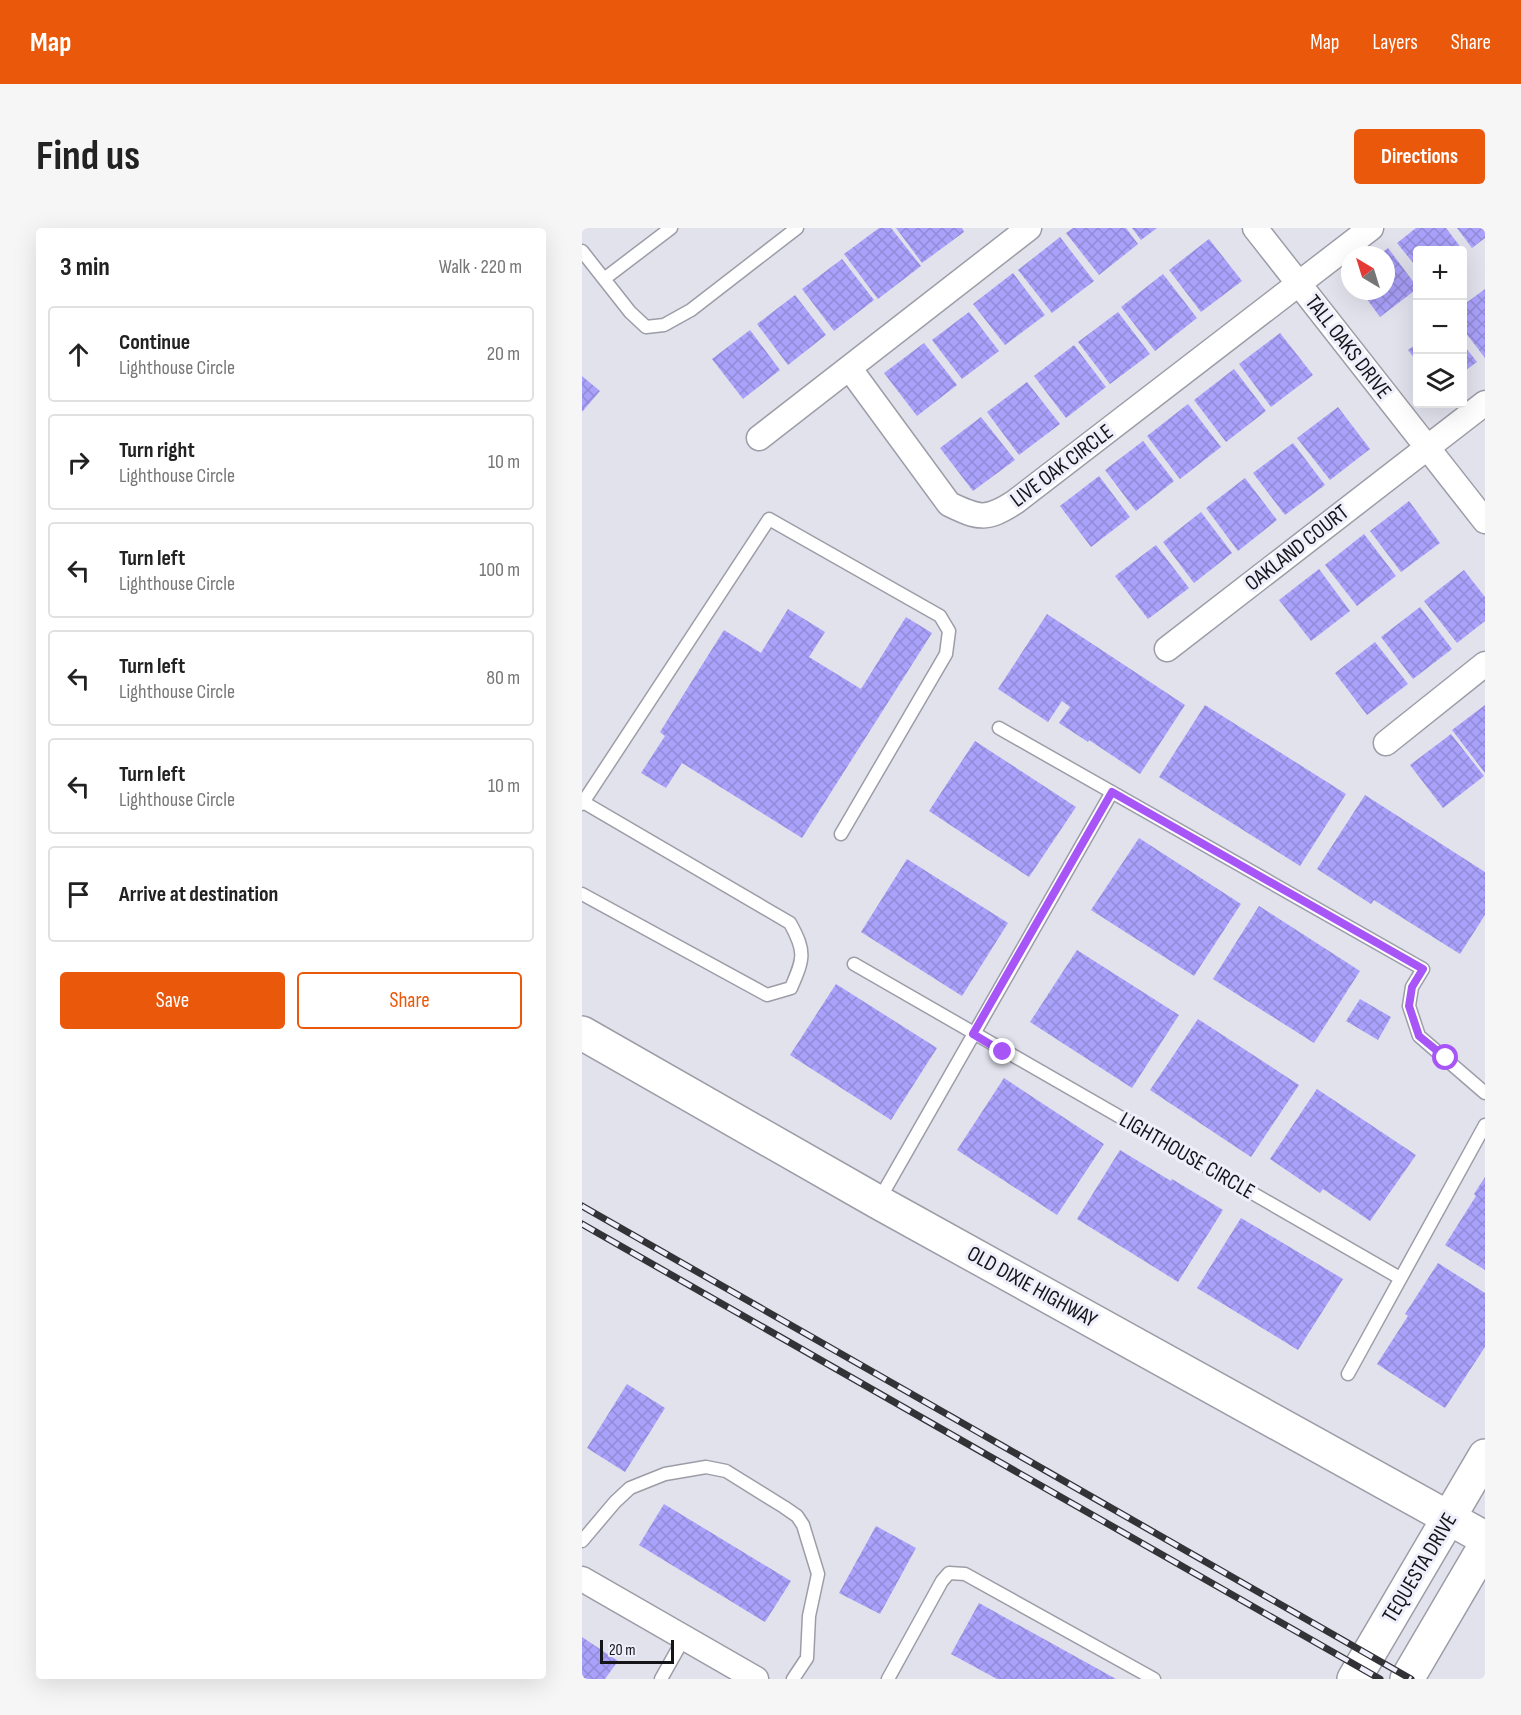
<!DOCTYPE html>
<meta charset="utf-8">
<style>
:root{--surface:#fff;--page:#f6f6f6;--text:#222;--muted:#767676;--line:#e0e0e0;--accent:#ea580c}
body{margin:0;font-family:"Sofia Sans Condensed",sans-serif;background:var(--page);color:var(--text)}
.controls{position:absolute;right:18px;top:18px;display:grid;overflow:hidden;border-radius:6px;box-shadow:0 6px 24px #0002}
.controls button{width:54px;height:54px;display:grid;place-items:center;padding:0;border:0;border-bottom:2px solid var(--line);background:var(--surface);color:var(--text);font:30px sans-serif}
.compass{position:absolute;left:759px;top:18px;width:54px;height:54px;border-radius:50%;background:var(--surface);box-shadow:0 6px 24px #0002;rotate:322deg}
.scale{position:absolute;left:18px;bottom:15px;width:74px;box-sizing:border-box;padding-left:6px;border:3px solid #151418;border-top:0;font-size:16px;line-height:21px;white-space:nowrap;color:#151418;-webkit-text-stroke:4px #efeffb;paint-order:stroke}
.stop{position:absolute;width:18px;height:18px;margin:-14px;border:4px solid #a855f7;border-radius:50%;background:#fff}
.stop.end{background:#a855f7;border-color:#fff;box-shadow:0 2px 6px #0008}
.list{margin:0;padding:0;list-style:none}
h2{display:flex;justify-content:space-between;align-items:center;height:78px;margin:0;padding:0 24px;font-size:26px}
h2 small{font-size:20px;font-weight:400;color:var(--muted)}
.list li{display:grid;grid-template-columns:39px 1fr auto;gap:18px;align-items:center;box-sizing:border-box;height:96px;margin:0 12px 12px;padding:0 12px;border:2px solid var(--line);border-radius:6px}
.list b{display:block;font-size:22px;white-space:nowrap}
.list p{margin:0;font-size:20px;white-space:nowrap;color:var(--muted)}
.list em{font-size:20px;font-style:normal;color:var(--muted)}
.actions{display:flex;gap:12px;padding:18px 24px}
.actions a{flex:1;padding:14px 0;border:2px solid var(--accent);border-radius:6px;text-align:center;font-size:21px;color:var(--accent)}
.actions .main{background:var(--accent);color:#fff}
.icon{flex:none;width:33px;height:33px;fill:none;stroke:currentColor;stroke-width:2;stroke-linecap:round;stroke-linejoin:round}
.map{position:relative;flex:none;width:903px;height:1451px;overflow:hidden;border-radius:6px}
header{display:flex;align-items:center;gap:36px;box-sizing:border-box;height:84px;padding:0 30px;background:var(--accent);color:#fff}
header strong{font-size:28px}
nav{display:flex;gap:33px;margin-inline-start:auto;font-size:21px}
.intro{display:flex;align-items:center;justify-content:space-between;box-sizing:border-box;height:144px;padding:0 36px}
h1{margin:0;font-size:42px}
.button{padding:15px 27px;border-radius:6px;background:var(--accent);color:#fff;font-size:21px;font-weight:700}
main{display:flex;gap:36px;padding:0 36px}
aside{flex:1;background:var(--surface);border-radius:6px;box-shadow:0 6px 24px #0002}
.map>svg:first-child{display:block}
.building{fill:url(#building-cross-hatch)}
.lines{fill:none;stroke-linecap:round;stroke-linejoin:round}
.lane-casing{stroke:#9d9da8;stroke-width:15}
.street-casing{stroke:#9d9da8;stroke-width:27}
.secondary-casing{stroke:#9d9da8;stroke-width:36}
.lane{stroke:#fff;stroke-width:12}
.street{stroke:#fff;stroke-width:24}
.secondary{stroke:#fff;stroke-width:33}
.rail-casing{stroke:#333237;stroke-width:7}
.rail{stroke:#efeffb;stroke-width:4.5;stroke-dasharray:14;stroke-linecap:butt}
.route{stroke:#a855f7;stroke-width:8}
.labels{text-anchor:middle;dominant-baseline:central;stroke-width:6;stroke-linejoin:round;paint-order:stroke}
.street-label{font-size:22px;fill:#151418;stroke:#efeffb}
</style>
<header>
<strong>Map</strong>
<nav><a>Map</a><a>Layers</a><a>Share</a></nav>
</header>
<div class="intro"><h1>Find us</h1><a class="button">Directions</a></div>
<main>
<aside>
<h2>3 min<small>Walk · 220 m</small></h2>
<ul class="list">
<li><svg class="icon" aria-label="ahead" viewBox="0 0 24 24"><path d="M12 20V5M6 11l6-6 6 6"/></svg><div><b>Continue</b><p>Lighthouse Circle</p></div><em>20 m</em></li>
<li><svg class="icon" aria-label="right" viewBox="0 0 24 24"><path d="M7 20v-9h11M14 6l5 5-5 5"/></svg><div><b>Turn right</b><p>Lighthouse Circle</p></div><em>10 m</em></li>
<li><svg class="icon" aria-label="left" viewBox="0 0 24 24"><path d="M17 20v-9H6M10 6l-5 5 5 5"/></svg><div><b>Turn left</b><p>Lighthouse Circle</p></div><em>100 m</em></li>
<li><svg class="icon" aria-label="left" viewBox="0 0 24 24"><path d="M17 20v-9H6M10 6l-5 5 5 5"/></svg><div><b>Turn left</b><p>Lighthouse Circle</p></div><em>80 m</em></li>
<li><svg class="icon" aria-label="left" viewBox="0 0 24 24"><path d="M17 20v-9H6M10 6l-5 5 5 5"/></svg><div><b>Turn left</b><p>Lighthouse Circle</p></div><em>10 m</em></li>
<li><svg class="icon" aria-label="arrive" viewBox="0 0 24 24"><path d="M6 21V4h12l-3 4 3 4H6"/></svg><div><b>Arrive at destination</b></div></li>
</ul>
<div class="actions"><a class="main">Save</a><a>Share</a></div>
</aside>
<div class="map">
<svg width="903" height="1451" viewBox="0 0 903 1451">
<defs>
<pattern id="building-cross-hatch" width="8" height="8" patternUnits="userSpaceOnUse" patternTransform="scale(1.5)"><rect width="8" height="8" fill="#aaa1fb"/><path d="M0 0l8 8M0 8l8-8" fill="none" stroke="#918ad6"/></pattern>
</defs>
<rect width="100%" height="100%" fill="#e2e2ed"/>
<path class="building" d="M 297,0 L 309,0 L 339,38 L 296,71 L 262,26 Z
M 314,0 L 380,0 L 382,4 L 340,35 Z
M 491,0 L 544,0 L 556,16 L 517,47 L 484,5 Z
M 550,0 L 575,0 L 559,12 Z
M 834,0 L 864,0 L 883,25 L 880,28 L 880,22 L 836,22 L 836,41 L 815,15 Z
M 875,0 L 903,0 L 903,10 L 890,20 Z
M 478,9 L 512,53 L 470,85 L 436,42 Z
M 627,11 L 660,53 L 619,84 L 587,42 Z
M 806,20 L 836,60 L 798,89 L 779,63 L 804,63 L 804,27 L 797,27 Z
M 260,31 L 292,72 L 252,103 L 220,61 Z
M 431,45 L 463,87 L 423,117 L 391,76 Z
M 581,46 L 615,90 L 573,123 L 539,79 Z
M 903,61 L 903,130 L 880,100 L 880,78 Z
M 213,67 L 244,107 L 206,137 L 175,96 Z
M 387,84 L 417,123 L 380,151 L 350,112 Z
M 536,84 L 568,126 L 528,156 L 496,114 Z
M 168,102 L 198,142 L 161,171 L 130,131 Z
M 698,105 L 731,147 L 689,179 L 657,136 Z
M 342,115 L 375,157 L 335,188 L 302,145 Z
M 836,115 L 836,135 L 826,122 Z
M 880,115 L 895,134 L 880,145 Z
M 492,117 L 524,159 L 484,190 L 452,148 Z
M 652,141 L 684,183 L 644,214 L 612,172 Z
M 0,148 L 18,163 L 0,184 Z
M 445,154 L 478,196 L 437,227 L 405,184 Z
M 606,176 L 639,219 L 598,251 L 565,208 Z
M 756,179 L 788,221 L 748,252 L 715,210 Z
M 399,189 L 433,232 L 391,263 L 358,220 Z
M 561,213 L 592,253 L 554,283 L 523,242 Z
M 711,215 L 743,257 L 703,287 L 671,245 Z
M 517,248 L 548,289 L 509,319 L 478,278 Z
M 663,250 L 695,292 L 656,323 L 624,280 Z
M 827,273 L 858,315 L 819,344 L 788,303 Z
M 619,284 L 650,325 L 612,355 L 581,314 Z
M 782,306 L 814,348 L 775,378 L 743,337 Z
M 574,317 L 607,360 L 566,391 L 533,348 Z
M 737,341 L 768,383 L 729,413 L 697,372 Z
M 882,342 L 903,369 L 903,393 L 875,415 L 842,373 Z
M 838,379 L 870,421 L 831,451 L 799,409 Z
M 206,381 L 243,404 L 227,429 L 279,461 L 324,389 L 350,405 L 220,610 L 100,535 L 84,560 L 59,545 L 83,508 L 78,504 L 142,402 L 179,425 Z
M 465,386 L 603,477 L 558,546 L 507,512 L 506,514 L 477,495 L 488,479 L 480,473 L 466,494 L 416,461 Z
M 793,414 L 826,456 L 785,487 L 753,445 Z
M 623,477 L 764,566 L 718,638 L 577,549 Z
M 903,477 L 903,545 L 870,502 Z
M 869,506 L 902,548 L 861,580 L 828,537 Z
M 393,513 L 494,579 L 447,649 L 347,583 Z
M 783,567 L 903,644 L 903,687 L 878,726 L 792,672 L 789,676 L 735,641 Z
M 557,610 L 659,676 L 612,748 L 509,682 Z
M 325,631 L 426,695 L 380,768 L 279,704 Z
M 677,678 L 778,743 L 732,815 L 631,751 Z
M 495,722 L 597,787 L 550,860 L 448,794 Z
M 254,756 L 355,820 L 309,892 L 208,827 Z
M 778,771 L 809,789 L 796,812 L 764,793 Z
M 616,791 L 717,857 L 669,929 L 568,862 Z
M 422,850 L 522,916 L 475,987 L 375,922 Z
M 735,861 L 834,927 L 788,993 L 741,961 L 738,965 L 688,931 Z
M 538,922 L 589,953 L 590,951 L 641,982 L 596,1054 L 495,991 Z
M 903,949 L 903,1042 L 863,1017 L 894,968 L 892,966 Z
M 659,990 L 761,1051 L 716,1122 L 615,1060 Z
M 856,1035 L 903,1065 L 903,1119 L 863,1180 L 795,1136 L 826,1088 L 823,1086 Z
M 45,1156 L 83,1180 L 43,1244 L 5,1220 Z
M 82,1276 L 209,1353 L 183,1394 L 57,1317 Z
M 294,1298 L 334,1320 L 298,1386 L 257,1365 Z
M 397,1375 L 534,1451 L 415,1451 L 369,1426 Z
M 0,1409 L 36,1433 L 23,1451 L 0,1451 Z"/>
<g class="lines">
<defs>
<path id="lane" d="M 0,23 L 22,51 L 89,0
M 22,51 L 48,84 L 64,99 L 82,97 L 109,82 L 215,0
M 417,500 L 841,741 L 830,759 L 827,778 L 837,808 L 903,865
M 0,576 L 187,291 L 358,388 L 367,403 L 364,426 L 259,606
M 0,666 L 185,767 L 209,760 C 222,730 224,724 208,695 L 1,574
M 272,736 L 818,1050
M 297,972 L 530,564
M 766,1146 L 903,897
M 0,1313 L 33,1274 L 48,1260 L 83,1246 L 124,1239 L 144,1243 L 202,1279 L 215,1288 L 221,1297 L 236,1346 L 227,1388 L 225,1430 L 211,1451
M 79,1451 L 102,1410
M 306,1451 L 360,1353 L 367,1345 L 383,1346 L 572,1451"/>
<path id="street" d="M 673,0 L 903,293
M 268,141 L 367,276 C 396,290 404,293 433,274 L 789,0
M 177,210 L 447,0
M 585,421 L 903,175
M 804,515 L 903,436
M 0,1351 L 174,1451"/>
<path id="secondary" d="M 0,805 L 296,974 L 903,1310
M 772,1451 L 903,1228
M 825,1451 L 903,1318"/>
</defs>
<use href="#lane" class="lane-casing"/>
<use href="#street" class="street-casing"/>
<use href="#secondary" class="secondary-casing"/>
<use href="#lane" class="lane"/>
<use href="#street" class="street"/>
<use href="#secondary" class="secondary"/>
<defs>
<path id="rail" d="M 0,978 L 829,1451
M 0,996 L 798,1451"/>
</defs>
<use href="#rail" class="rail-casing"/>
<use href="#rail" class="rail"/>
</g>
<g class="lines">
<path class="route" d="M 421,824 L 391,806 L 530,564 L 841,741 L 830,759 L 827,778 L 837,808 L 864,830"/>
</g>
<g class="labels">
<g class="street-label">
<text transform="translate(766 119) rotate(52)">TALL OAKS DRIVE</text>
<text transform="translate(480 238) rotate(-37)">LIVE OAK CIRCLE</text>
<text transform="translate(715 320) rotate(-38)">OAKLAND COURT</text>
<text transform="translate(605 928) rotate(30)">LIGHTHOUSE CIRCLE</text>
<text transform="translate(450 1059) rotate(29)">OLD DIXIE HIGHWAY</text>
<text transform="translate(838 1340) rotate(-59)">TEQUESTA DRIVE</text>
</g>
</g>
</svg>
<div class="controls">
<button>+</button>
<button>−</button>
<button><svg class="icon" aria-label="layers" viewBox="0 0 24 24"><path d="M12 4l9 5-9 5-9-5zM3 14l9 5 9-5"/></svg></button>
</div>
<svg class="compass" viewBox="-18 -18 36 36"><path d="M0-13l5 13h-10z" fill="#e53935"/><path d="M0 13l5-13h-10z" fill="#767676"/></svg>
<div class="scale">20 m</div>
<div class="stop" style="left:864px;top:830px"></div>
<div class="stop end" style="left:421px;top:824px"></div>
</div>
</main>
